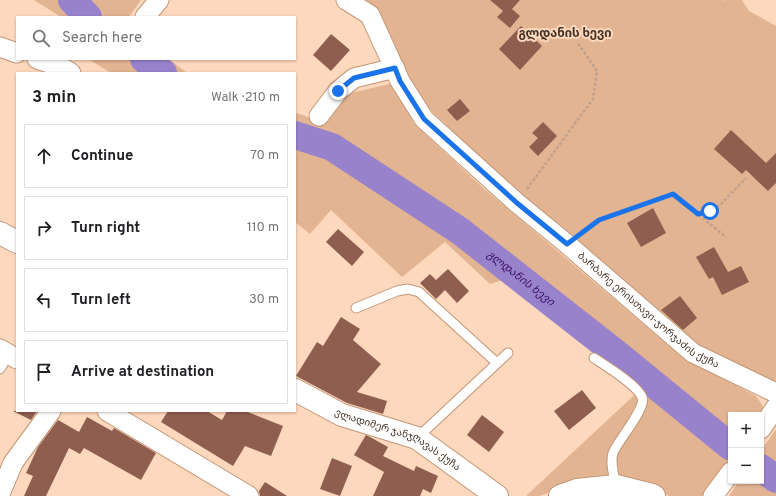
<!DOCTYPE html>
<meta charset="utf-8">
<style>
:root{--surface:#fff;--page:#f6f6f6;--text:#202124;--muted:#757577;--line:#e0e0e0}
body{margin:0;font-family:Overpass,"Noto Sans Georgian",sans-serif;background:var(--page);color:var(--text)}
.controls{position:absolute;right:12px;bottom:12px;display:grid;overflow:hidden;border-radius:0px;box-shadow:0 1px 3px #0004}
.controls button{width:36px;height:36px;display:grid;place-items:center;padding:0;border:0;border-bottom:1px solid var(--line);background:var(--surface);color:var(--text);font:20px sans-serif}
.stop{position:absolute;width:12px;height:12px;margin:-9px;border:3px solid #1a73e8;border-radius:50%;background:#fff}
.stop.end{background:#1a73e8;border-color:#fff;box-shadow:0 1px 4px #0008}
.list{margin:0;padding:0;list-style:none}
h2{display:flex;justify-content:space-between;align-items:center;height:52px;margin:0;padding:0 16px;font-size:17px}
h2 small{font-size:13px;font-weight:400;color:var(--muted)}
.list li{display:grid;grid-template-columns:26px 1fr auto;gap:12px;align-items:center;box-sizing:border-box;height:64px;margin:0 8px 8px;padding:0 8px;border:1px solid var(--line);border-radius:0px}
.list b{display:block;font-size:15px;white-space:nowrap}
.list em{font-size:13px;font-style:normal;color:var(--muted)}
.icon{flex:none;width:22px;height:22px;fill:none;stroke:currentColor;stroke-width:2;stroke-linecap:round;stroke-linejoin:round}
.map{position:relative;flex:none;width:776px;height:496px;overflow:hidden}
.search{position:absolute;background:var(--surface);box-shadow:0 1px 3px #0004;left:16px;top:16px;width:280px;height:44px;display:flex;align-items:center;gap:10px;box-sizing:border-box;padding:0 14px;border-radius:0px;color:var(--muted);font-size:15px}
.panel{position:absolute;background:var(--surface);box-shadow:0 1px 3px #0004;left:16px;top:72px;width:280px;height:340px;border-radius:0px}
.map>svg:first-child{display:block}
.green{fill:#e2b492}
.lines{fill:none;stroke-linecap:round;stroke-linejoin:round}
.river{stroke:#9982cc;stroke-width:28}
.building{fill:#8f5e4f}
.service-casing{stroke:#c29676;stroke-width:11}
.minor-casing{stroke:#c29676;stroke-width:21}
.tertiary-casing{stroke:#c29676;stroke-width:24}
.path{stroke:#c0a18b;stroke-width:2.5;stroke-dasharray:3 2;stroke-linecap:butt}
.service{stroke:#fff;stroke-width:9}
.minor{stroke:#fff;stroke-width:19}
.tertiary{stroke:#fff;stroke-width:22}
.route{stroke:#1a73e8;stroke-width:5}
.labels{text-anchor:middle;dominant-baseline:central;stroke-width:4;stroke-linejoin:round;paint-order:stroke}
.street-label{font-size:10px;fill:#453326;stroke:#fdd8bd}
.water-label{font-size:11px;font-style:italic;fill:#370d67;stroke:#fdd8bd}
.quarter-label{font-size:12px;font-weight:bold;fill:#453326;stroke:#fdd8bd}
</style>
<div class="map">
<svg width="776" height="496" viewBox="0 0 776 496">
<rect width="100%" height="100%" fill="#fdd8bd"/>
<path class="green" d="M 34,0 L 141,0 L 129,17 L 61,17 Z
M 365,0 L 724,0 L 725,1 L 726,0 L 742,0 L 749,11 L 776,26 L 776,377 L 775,384 L 678,338 L 489,166 L 411,91 L 370,3 Z
M 88,59 L 169,59 L 187,73 L 111,73 Z
M 394,83 L 414,124 L 481,186 L 682,357 L 756,396 L 763,406 L 761,416 L 761,415 L 731,415 L 731,457 L 703,496 L 669,496 L 651,485 L 574,484 L 539,496 L 527,496 L 527,495 L 644,386 L 510,278 L 490,284 L 445,242 L 402,277 L 331,210 L 310,234 L 295,222 L 295,113 L 303,115 L 324,124 L 350,93 Z
M 776,429 L 776,496 L 729,496 L 739,481 L 761,481 L 761,451 Z"/>
<g class="lines">
<g class="river">
<path d="M 72,0 L 88,17"/>
<path d="M 144,59 L 163,73"/>
<path id="s1" d="M 295,135 L 332,147 L 460,231 L 617,354 L 731,447"/>
<path d="M 761,468 L 776,479"/>
</g>
</g>
<path class="building" d="M 490,0 L 520,0 L 512,9 L 520,16 L 510,28 L 497,17 L 503,11 Z
M 521,26 L 542,46 L 520,70 L 499,49 Z
M 331,34 L 350,50 L 331,71 L 313,55 Z
M 460,99 L 470,111 L 457,121 L 447,110 Z
M 543,122 L 557,136 L 538,156 L 529,147 L 538,138 L 532,133 Z
M 731,130 L 766,163 L 776,153 L 776,183 L 768,191 L 746,170 L 742,174 L 714,149 Z
M 653,208 L 666,233 L 641,247 L 627,223 Z
M 338,229 L 364,252 L 352,266 L 326,242 Z
M 714,247 L 728,272 L 741,266 L 749,282 L 722,295 L 713,277 L 709,279 L 696,257 Z
M 448,269 L 469,291 L 457,303 L 445,290 L 436,299 L 420,283 L 430,274 L 436,280 Z
M 680,296 L 697,318 L 683,330 L 661,310 Z
M 341,317 L 360,329 L 353,340 L 381,364 L 357,392 L 387,401 L 383,414 L 347,403 L 296,376 L 317,342 L 323,346 Z
M 582,390 L 596,408 L 569,430 L 554,411 Z
M 13,411 L 37,411 L 31,420 Z
M 168,411 L 207,411 L 222,420 L 227,411 L 245,411 L 283,426 L 271,456 L 245,446 L 233,466 L 161,422 Z
M 482,415 L 504,432 L 489,452 L 467,435 Z
M 87,417 L 112,431 L 114,428 L 156,453 L 141,480 L 84,448 L 80,454 L 69,448 L 46,496 L 24,496 L 33,476 L 26,473 L 38,447 L 58,420 L 79,432 Z
M 366,435 L 370,437 L 388,447 L 383,456 L 414,471 L 416,466 L 438,476 L 431,493 L 423,489 L 420,496 L 373,496 L 384,472 L 354,455 Z
M 332,458 L 352,466 L 340,496 L 320,489 Z
M 265,482 L 287,496 L 260,496 L 259,491 Z"/>
<g class="lines">
<defs>
<path id="service" d="M 356,308 L 397,291 L 408,289 L 419,292 L 497,363
M 594,358 C 606,366 636,384 642,397 C 647,408 618,440 613,453 C 610,463 614,476 616,486
M 0,369 L 9,354
M 417,438 L 508,353"/>
<g id="minor">
<path id="s2" d="M 346,0 L 370,15 L 400,81 L 424,119 L 517,203 L 567,244 L 693,353 L 776,393"/>
<path d="M 145,17 L 159,0"/>
<path d="M 0,47 L 17,53"/>
<path d="M 37,59 L 61,67 L 71,73"/>
<path d="M 319,116 L 338,91 L 354,78 L 395,68"/>
<path d="M 0,349 L 17,359"/>
<path d="M 107,411 L 249,496"/>
<path d="M 761,429 L 776,407"/>
<path d="M 0,494 L 13,463 L 51,411"/>
<path d="M 713,496 L 731,472"/>
</g>
<g id="tertiary">
<path d="M 0,233 L 17,242"/>
<path id="s3" d="M 295,390 L 342,415 L 417,438 L 497,496"/>
<path d="M 560,496 L 577,490 L 616,486 L 652,495 L 654,496"/>
</g>
</defs>
<use href="#service" class="service-casing"/>
<use href="#minor" class="minor-casing"/>
<use href="#tertiary" class="tertiary-casing"/>
<path class="path" d="M 527,189 L 593,99 L 597,71 L 577,42
M 698,214 L 710,211 L 721,204 L 746,178
M 580,234 L 599,220 L 673,194 L 726,237"/>
<use href="#service" class="service"/>
<use href="#minor" class="minor"/>
<use href="#tertiary" class="tertiary"/>
</g>
<g class="lines">
<path class="route" d="M 338,91 L 354,78 L 395,68 L 400,81 L 424,119 L 517,203 L 567,244 L 599,220 L 673,194 L 698,214 L 710,211"/>
</g>
<g class="labels">
<g class="street-label">
<text stroke="none"><textPath href="#s2" startOffset="441">ბარბარე ერისთავი-ჯორჯაძის ქუჩა</textPath></text>
<text stroke="none"><textPath href="#s3" startOffset="115">ვლადიმერ ჯანჯღავას ქუჩა</textPath></text>
</g>
<g class="water-label">
<text stroke="none"><textPath href="#s1" startOffset="269">გლდანის ხევი</textPath></text>
</g>
<g class="quarter-label">
<text x="565" y="34">გლდანის ხევი</text>
</g>
</g>
</svg>
<div class="controls">
<button>+</button>
<button>−</button>
</div>
<div class="stop" style="left:710px;top:211px"></div>
<div class="stop end" style="left:338px;top:91px"></div>
<div class="search"><svg class="icon" aria-label="search" viewBox="0 0 24 24"><circle cx="10" cy="10" r="6"/><path d="M15 15l6 6"/></svg>Search here</div>
<section class="panel">
<h2>3 min<small>Walk · 210 m</small></h2>
<ul class="list">
<li><svg class="icon" aria-label="ahead" viewBox="0 0 24 24"><path d="M12 20V5M6 11l6-6 6 6"/></svg><div><b>Continue</b></div><em>70 m</em></li>
<li><svg class="icon" aria-label="right" viewBox="0 0 24 24"><path d="M7 20v-9h11M14 6l5 5-5 5"/></svg><div><b>Turn right</b></div><em>110 m</em></li>
<li><svg class="icon" aria-label="left" viewBox="0 0 24 24"><path d="M17 20v-9H6M10 6l-5 5 5 5"/></svg><div><b>Turn left</b></div><em>30 m</em></li>
<li><svg class="icon" aria-label="arrive" viewBox="0 0 24 24"><path d="M6 21V4h12l-3 4 3 4H6"/></svg><div><b>Arrive at destination</b></div></li>
</ul>
</section>
</div>
